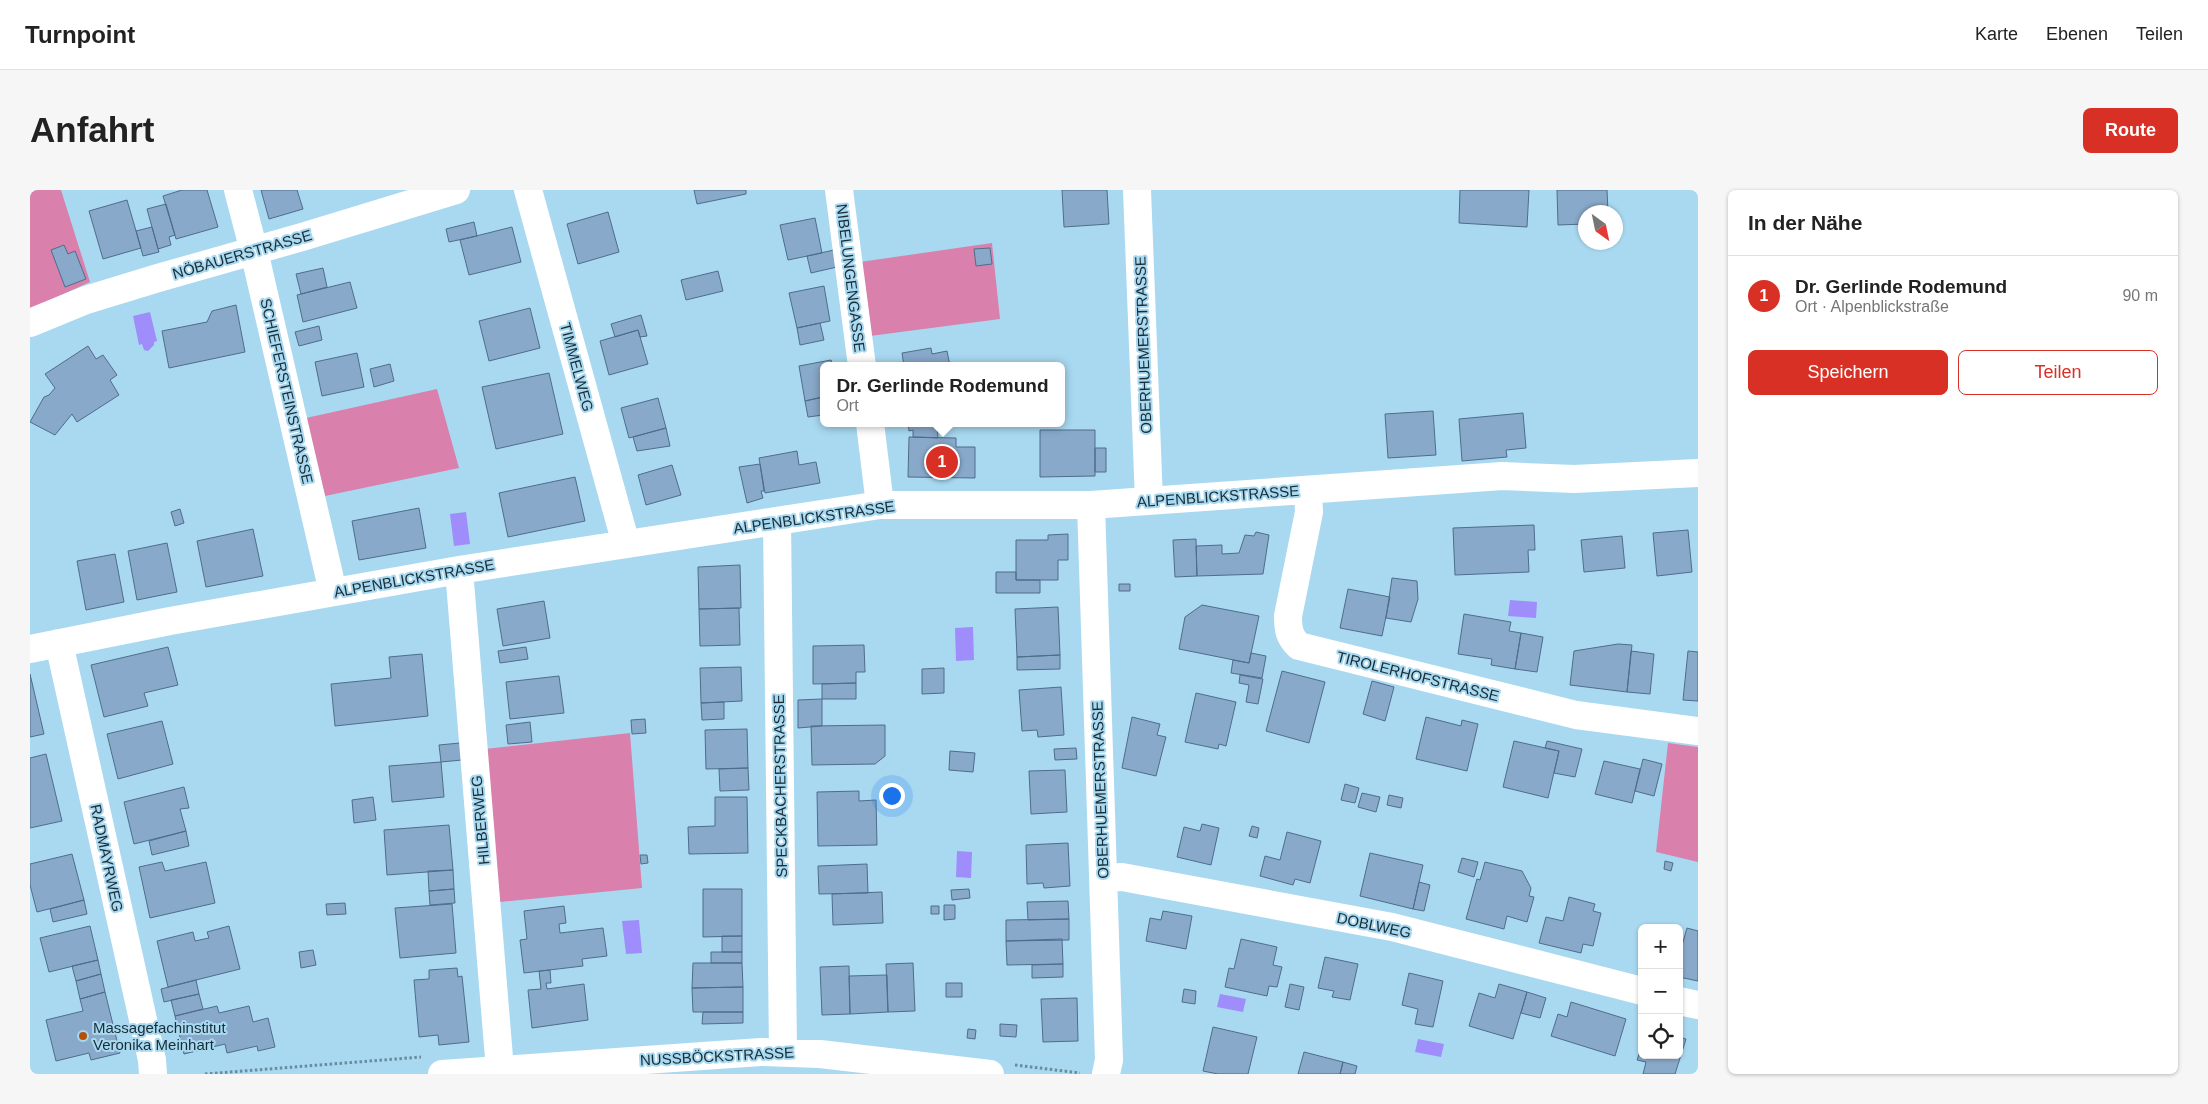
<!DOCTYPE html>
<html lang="de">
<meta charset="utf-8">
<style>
:root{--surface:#fff;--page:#f6f6f6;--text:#222;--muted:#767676;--line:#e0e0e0;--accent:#d93025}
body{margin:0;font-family:Arial,sans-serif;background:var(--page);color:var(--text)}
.controls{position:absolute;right:15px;bottom:15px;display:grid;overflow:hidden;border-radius:8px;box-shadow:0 1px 4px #0004}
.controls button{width:45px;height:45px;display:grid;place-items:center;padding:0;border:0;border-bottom:1px solid var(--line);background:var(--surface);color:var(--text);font:25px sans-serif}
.compass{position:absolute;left:1548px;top:15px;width:45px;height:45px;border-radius:50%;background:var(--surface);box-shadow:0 1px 4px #0004;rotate:147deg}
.you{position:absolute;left:861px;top:605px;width:18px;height:18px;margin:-12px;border:4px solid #fff;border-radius:50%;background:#1a73e8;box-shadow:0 0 0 8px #1a73e833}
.badge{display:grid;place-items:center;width:32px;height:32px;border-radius:50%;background:var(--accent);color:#fff;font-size:16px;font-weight:700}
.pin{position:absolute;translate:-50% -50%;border:2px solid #fff;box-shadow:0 1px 5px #0006}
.popup{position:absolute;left:790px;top:172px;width:245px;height:65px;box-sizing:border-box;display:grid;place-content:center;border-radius:8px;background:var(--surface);filter:drop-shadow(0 1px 4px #0005);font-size:16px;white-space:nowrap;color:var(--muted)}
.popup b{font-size:19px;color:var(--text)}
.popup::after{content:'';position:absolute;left:50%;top:100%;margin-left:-10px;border:10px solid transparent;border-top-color:var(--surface)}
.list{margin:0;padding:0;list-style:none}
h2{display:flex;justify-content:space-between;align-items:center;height:65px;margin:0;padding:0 20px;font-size:21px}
h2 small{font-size:16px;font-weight:400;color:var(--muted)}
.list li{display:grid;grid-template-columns:32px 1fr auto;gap:15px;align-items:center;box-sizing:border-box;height:80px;padding:0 20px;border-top:1px solid var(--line)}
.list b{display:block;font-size:19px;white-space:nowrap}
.list p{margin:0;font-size:16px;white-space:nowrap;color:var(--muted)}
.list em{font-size:16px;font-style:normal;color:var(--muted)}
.actions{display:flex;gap:10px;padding:15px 20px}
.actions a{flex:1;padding:11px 0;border:1px solid var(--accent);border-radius:8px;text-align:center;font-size:18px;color:var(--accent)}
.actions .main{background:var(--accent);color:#fff}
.icon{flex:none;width:28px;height:28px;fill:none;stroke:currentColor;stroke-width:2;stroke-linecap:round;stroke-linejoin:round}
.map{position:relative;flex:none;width:1668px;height:884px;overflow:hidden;border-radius:8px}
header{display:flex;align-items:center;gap:30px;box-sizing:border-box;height:70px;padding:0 25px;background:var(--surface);border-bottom:1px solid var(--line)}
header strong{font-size:24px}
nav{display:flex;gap:28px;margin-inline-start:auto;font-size:18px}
.intro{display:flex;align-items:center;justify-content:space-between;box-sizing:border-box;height:120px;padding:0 30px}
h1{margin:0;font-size:35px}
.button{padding:12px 22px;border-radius:8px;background:var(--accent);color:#fff;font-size:18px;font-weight:700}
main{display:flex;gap:30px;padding:0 30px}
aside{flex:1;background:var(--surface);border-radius:8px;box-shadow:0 1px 4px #0004}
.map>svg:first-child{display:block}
.green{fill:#d980ad}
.water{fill:#9e8dfa}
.building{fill:#89a9ca;stroke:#4e6d8b}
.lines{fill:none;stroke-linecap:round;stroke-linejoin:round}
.path{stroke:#688c9e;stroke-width:3;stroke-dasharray:2.5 2.5;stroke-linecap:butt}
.minor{stroke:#fff;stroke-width:28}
.poi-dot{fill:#b25209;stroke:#a8d9f1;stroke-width:2}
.labels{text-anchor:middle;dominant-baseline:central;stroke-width:4;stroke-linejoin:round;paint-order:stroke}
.street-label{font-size:15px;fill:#192d36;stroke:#a8d9f1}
.poi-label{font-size:15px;fill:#192d36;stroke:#a8d9f1;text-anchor:start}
</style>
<header>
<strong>Turnpoint</strong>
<nav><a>Karte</a><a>Ebenen</a><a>Teilen</a></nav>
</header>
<div class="intro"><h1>Anfahrt</h1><a class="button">Route</a></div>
<main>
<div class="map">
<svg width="1668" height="884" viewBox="0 0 1668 884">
<rect width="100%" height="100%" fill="#a8d9f1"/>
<path class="green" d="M 0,0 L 31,0 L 60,92 L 0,119 Z
M 962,53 L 970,129 L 840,146 L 830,72 Z
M 407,199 L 429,278 L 295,306 L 276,228 Z
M 600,543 L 612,698 L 470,712 L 455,559 Z
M 1638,553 L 1668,557 L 1668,672 L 1626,662 Z"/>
<path class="water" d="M 120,122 L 127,151 L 124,152 L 124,155 L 118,161 L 114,160 L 112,154 L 109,155 L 103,126 Z
M 436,322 L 440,354 L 424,356 L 420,324 Z
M 1480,410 L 1507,412 L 1506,428 L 1478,426 Z
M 943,437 L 944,470 L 926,471 L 925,438 Z
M 927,661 L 942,662 L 941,688 L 926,687 Z
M 609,730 L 612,763 L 596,764 L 592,731 Z
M 1190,804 L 1216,809 L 1213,822 L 1187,817 Z
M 1388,849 L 1414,854 L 1411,867 L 1385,862 Z"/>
<path class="building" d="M 152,0 L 177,0 L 188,37 L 146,49 L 133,6 Z
M 231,0 L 267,0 L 273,19 L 239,29 Z
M 664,0 L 716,0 L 716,4 L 667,14 Z
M 1032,0 L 1077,0 L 1079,34 L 1034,37 Z
M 1430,0 L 1499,0 L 1497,37 L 1429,33 Z
M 1527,0 L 1577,0 L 1578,22 L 1556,22 L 1556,34 L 1528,35 Z
M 97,10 L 111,58 L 73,69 L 59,21 Z
M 136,14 L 145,45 L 139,47 L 141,55 L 128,59 L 117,19 Z
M 578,22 L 589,62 L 548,74 L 537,34 Z
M 785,28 L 792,63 L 758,70 L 750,35 Z
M 444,32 L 447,46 L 419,52 L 416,39 Z
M 122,37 L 129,62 L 113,66 L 106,41 Z
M 482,37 L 491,72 L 439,85 L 430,50 Z
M 34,55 L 38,64 L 45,61 L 56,89 L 35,97 L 21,60 Z
M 960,58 L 962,74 L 946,76 L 944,59 Z
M 804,60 L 807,77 L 781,83 L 777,66 Z
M 293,78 L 297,97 L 271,104 L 266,84 Z
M 688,81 L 693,101 L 656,110 L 651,90 Z
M 320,92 L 327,118 L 273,132 L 267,105 Z
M 794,96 L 800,131 L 767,138 L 759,103 Z
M 206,115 L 215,162 L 139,178 L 132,141 L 177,132 L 182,121 Z
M 500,118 L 510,158 L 459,171 L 449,131 Z
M 611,125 L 617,146 L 610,147 L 608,140 L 585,147 L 581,134 Z
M 790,133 L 794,150 L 770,155 L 767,138 Z
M 289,136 L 292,150 L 269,156 L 265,142 Z
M 608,140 L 618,174 L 579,185 L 570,151 Z
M 58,156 L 66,169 L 73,165 L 87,185 L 80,190 L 89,205 L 47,232 L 42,224 L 25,245 L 0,232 L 14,207 L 19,205 L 25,198 L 15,184 Z
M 901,158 L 902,164 L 917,161 L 920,176 L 874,176 L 872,163 Z
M 327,163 L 334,197 L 292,206 L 285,172 Z
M 801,170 L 803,176 L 793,176 L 793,207 L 775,211 L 769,176 Z
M 360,174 L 364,191 L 344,197 L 340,179 Z
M 519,183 L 533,244 L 466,259 L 452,197 Z
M 793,207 L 793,225 L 778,227 L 775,211 Z
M 628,208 L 636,238 L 599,248 L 591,218 Z
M 1403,221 L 1406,265 L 1358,268 L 1355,224 Z
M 1493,223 L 1496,258 L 1476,260 L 1477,267 L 1432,271 L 1429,229 Z
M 878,233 L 907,233 L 908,248 L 883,247 L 883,240 L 879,241 Z
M 636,238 L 640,256 L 607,261 L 603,247 Z
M 1010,240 L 1065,240 L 1065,286 L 1010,287 Z
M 879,247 L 926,248 L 926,257 L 945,257 L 945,288 L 878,287 Z
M 1065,258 L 1076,258 L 1076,282 L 1065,282 Z
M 767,261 L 769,275 L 786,272 L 790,293 L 735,303 L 729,268 Z
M 730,274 L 734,301 L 731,301 L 733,308 L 717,313 L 709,277 Z
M 642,275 L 651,305 L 616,315 L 608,285 Z
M 545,287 L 555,331 L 478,347 L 469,303 Z
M 389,318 L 396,358 L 329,370 L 322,331 Z
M 150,319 L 154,333 L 145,336 L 141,322 Z
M 1504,335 L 1505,360 L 1498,360 L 1499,382 L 1425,385 L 1423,338 Z
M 223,339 L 233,386 L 176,397 L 167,351 Z
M 1658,340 L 1662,382 L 1627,386 L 1623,343 Z
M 1226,342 L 1239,345 L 1233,384 L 1167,386 L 1166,356 L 1192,355 L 1192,364 L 1209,363 L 1215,345 L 1224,346 Z
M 1038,344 L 1038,370 L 1028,370 L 1028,390 L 986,390 L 986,350 L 1018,350 L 1018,345 Z
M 1592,346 L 1595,378 L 1554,382 L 1551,350 Z
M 1166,349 L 1167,386 L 1145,387 L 1143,350 Z
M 137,353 L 147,402 L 107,410 L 98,361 Z
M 85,364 L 94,412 L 56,420 L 47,371 Z
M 710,375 L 711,418 L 669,419 L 668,377 Z
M 966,382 L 986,382 L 986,390 L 1010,390 L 1010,403 L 966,403 Z
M 1362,388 L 1387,391 L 1388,409 L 1381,432 L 1356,428 Z
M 1089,394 L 1100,394 L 1100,401 L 1089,401 Z
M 1318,399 L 1360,407 L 1352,446 L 1310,438 Z
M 514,411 L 520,448 L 473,456 L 467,419 Z
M 1172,415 L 1229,426 L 1219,473 L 1149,459 L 1155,427 Z
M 1028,417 L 1030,465 L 987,467 L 985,419 Z
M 709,418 L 710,455 L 670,456 L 669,419 Z
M 1434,424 L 1481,432 L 1479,441 L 1491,443 L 1485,479 L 1461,475 L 1462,469 L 1428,464 Z
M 1491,443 L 1513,447 L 1507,482 L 1485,479 Z
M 1588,454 L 1602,455 L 1597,502 L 1540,495 L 1544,461 Z
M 834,455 L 835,482 L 826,482 L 826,493 L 783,494 L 783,456 Z
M 138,457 L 148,495 L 114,503 L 118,516 L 74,527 L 61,475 Z
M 496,457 L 498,469 L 470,473 L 468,461 Z
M 1601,461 L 1624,464 L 1620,504 L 1597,502 Z
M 1658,461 L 1668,462 L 1668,511 L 1653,510 Z
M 1221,463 L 1236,466 L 1232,488 L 1201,483 L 1203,470 L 1219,473 Z
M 392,464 L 398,526 L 305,536 L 301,494 L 361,488 L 359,467 Z
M 1030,465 L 1030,479 L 987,480 L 987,467 Z
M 711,477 L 712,511 L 671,513 L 670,478 Z
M 914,478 L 914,503 L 892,504 L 892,479 Z
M 1252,481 L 1295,492 L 1279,553 L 1236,541 Z
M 0,484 L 14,544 L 0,547 Z
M 1210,485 L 1233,489 L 1228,514 L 1216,512 L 1219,495 L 1209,493 Z
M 529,486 L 534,523 L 480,529 L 476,492 Z
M 1342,491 L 1364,497 L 1355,531 L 1333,524 Z
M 826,493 L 826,509 L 792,509 L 792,494 Z
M 1031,497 L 1034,545 L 1008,547 L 1007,540 L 992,541 L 989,500 Z
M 1166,503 L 1206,512 L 1196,556 L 1189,554 L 1188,559 L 1155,552 Z
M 792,509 L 792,536 L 768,538 L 768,510 Z
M 694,512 L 694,529 L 672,530 L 671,513 Z
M 1102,527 L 1130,534 L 1127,545 L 1136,547 L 1126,586 L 1092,578 Z
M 1396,527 L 1431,536 L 1432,530 L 1448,534 L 1437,581 L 1386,569 Z
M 615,529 L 616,543 L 602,544 L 601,530 Z
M 132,531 L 143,574 L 88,589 L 77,544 Z
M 500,532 L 502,552 L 478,554 L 476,535 Z
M 855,535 L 855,566 L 845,574 L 782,575 L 781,536 Z
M 717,539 L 718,578 L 676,579 L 675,540 Z
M 1484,551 L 1529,561 L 1518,608 L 1473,597 Z
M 1517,551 L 1552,559 L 1545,587 L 1524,583 L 1529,561 L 1515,558 Z
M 430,553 L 432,570 L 411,572 L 409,555 Z
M 1046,558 L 1047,569 L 1025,570 L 1024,559 Z
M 920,561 L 945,563 L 943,582 L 919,580 Z
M 16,564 L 32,631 L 0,638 L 0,568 Z
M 1613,569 L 1632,574 L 1624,606 L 1605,601 Z
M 1574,571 L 1610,579 L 1602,613 L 1565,604 Z
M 411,572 L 414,607 L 362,612 L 359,576 Z
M 718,578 L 719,600 L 690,601 L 689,579 Z
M 1035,580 L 1037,622 L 1001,624 L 999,581 Z
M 1315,594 L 1329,598 L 1325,613 L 1311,610 Z
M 154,597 L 159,618 L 150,619 L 156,641 L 104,654 L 94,612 Z
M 829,601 L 829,611 L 846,610 L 847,655 L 788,656 L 787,602 Z
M 1332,603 L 1350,607 L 1346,622 L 1328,617 Z
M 1359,605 L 1373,608 L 1371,618 L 1357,615 Z
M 343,607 L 346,630 L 324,633 L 322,610 Z
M 685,607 L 717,607 L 718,663 L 659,664 L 658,637 L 685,636 Z
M 1172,634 L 1189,638 L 1181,675 L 1147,667 L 1154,637 L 1170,641 Z
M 419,635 L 423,680 L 357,685 L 354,640 Z
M 1222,636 L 1229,638 L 1227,648 L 1219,646 Z
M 156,641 L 159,656 L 122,665 L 119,651 Z
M 1257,642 L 1291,651 L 1280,693 L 1265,689 L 1263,695 L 1230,686 L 1235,666 L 1250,670 Z
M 1038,653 L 1040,696 L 1014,698 L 1013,693 L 997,694 L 996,655 Z
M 1340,663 L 1393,675 L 1383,719 L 1330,706 Z
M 42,664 L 54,710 L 7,722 L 0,695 L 0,674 Z
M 610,665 L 617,665 L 618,673 L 611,674 Z
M 1432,668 L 1448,672 L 1444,687 L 1428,682 Z
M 1635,671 L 1643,673 L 1641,681 L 1634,679 Z
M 132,672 L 135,681 L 176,672 L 185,713 L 120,728 L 109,677 Z
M 1455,672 L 1492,681 L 1501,698 L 1499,706 L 1504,707 L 1497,732 L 1477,726 L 1474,739 L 1436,729 L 1447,689 L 1450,690 Z
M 837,674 L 838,703 L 789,704 L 788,676 Z
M 423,680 L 424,699 L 399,701 L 398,681 Z
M 1389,692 L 1400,695 L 1394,721 L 1383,719 Z
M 424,699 L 425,713 L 400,715 L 399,701 Z
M 673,699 L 712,699 L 712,746 L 673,747 Z
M 939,699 L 940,708 L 922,710 L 921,700 Z
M 852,702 L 853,733 L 803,735 L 802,704 Z
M 1539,707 L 1565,714 L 1563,721 L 1571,723 L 1563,756 L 1553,754 L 1551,763 L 1509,753 L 1516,727 L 1533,731 Z
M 54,710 L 57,724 L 23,732 L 20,719 Z
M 1038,711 L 1039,729 L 998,730 L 997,712 Z
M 315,713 L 316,724 L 297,725 L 296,714 Z
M 422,714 L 426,763 L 370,768 L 365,718 Z
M 914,715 L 925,715 L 925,729 L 914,730 Z
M 534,716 L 536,733 L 529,734 L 530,743 L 573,738 L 577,766 L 552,769 L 553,776 L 494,783 L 490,750 L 497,749 L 494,721 Z
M 901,716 L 909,716 L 909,724 L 901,724 Z
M 1133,721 L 1162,726 L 1156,759 L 1116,751 L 1120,728 L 1131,730 Z
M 1039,729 L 1039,750 L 976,751 L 976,730 Z
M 60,736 L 68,770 L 19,782 L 10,748 Z
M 199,736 L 210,779 L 138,797 L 127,751 L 163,742 L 165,751 L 179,748 L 177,742 Z
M 1657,738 L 1668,741 L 1668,791 L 1649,787 L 1649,766 Z
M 692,746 L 712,746 L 712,762 L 692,762 Z
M 1032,749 L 1033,774 L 977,775 L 976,751 Z
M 1211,749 L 1247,757 L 1243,775 L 1252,777 L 1247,797 L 1239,796 L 1237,806 L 1195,797 L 1199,778 L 1204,779 Z
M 283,760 L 286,775 L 271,778 L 269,762 Z
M 681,762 L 712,762 L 712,773 L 681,773 Z
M 1295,767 L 1328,774 L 1320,810 L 1302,807 L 1304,801 L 1288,798 Z
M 68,770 L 71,784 L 46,791 L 42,776 Z
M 663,773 L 712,773 L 713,797 L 662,798 Z
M 883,773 L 885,821 L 858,822 L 856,774 Z
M 1033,774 L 1033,787 L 1002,788 L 1002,775 Z
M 819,776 L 820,824 L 792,825 L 790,777 Z
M 427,778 L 428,787 L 432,786 L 439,852 L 409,855 L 408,845 L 389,847 L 384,790 L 399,789 L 399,780 Z
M 520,780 L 521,793 L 516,793 L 517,799 L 554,794 L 558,830 L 502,838 L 498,800 L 511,799 L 509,781 Z
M 1379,783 L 1413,791 L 1403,837 L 1385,834 L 1388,819 L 1372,815 Z
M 71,784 L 75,802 L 50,809 L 46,791 Z
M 857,785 L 858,822 L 820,824 L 819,786 Z
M 166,790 L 169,804 L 134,812 L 131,799 Z
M 916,793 L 932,793 L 932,807 L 916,807 Z
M 1260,794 L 1274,797 L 1269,820 L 1255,817 Z
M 1469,794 L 1497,802 L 1483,849 L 1439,836 L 1449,803 L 1465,808 Z
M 713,797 L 713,822 L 663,822 L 662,798 Z
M 1154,799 L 1166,801 L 1165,814 L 1152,812 Z
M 75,802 L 90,863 L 61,870 L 59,863 L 26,871 L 16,830 L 53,821 L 50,809 Z
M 1497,802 L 1516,808 L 1510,828 L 1491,823 Z
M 169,804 L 173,819 L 145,826 L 141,810 Z
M 1047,808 L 1048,851 L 1013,852 L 1011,809 Z
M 1541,812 L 1596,829 L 1585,866 L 1521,846 L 1528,824 L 1537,827 Z
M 187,816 L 189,823 L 219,816 L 223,832 L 238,828 L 245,857 L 228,861 L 227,856 L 197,863 L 195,854 L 154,864 L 145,826 Z
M 673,822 L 713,822 L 713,833 L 672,834 Z
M 970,834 L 987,835 L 986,847 L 970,846 Z
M 1183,837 L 1227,847 L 1218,884 L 1188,884 L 1173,881 Z
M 938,839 L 946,840 L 945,849 L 937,848 Z
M 1649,847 L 1656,849 L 1645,884 L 1613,884 L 1616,872 L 1607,870 L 1612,855 L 1612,865 L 1649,865 Z
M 1274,862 L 1313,872 L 1310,884 L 1268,884 Z
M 1313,872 L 1327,876 L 1325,884 L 1310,884 Z"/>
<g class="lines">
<path class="path" d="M 985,875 L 1050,883
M 175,884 L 391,867"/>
<path class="minor" d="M 208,0 L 224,61 L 303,402
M 498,0 L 596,354
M 809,0 L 832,176
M 1107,0 L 1119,311
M 0,133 L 56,110 L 128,88 L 272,47 L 426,0
M 840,233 L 850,315
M 1278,300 L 1279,322 L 1258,426 C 1258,439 1259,447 1269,456 L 1546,525 L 1668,541
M 1061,315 L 1079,870 L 1076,884
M 747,331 L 753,862
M 429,380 L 470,880
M 29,453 L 122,870 L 123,884
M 0,459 L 140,431 L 429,380 L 850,315 L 1061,315 L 1472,286 L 1544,289 L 1668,283
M 1073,688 L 1092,687 L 1362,737 L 1612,801
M 1649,811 L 1668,815
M 412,884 L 731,862 L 790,864 L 960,884"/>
</g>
<circle class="poi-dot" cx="53" cy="846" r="5"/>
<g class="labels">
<g class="street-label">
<text transform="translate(212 64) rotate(-16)">NÖBAUERSTRASSE</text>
<text transform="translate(821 88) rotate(83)">NIBELUNGENGASSE</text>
<text transform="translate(1113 155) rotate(-92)">OBERHUEMERSTRASSE</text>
<text transform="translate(547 177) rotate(75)">TIMMELWEG</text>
<text transform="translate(257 201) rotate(77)">SCHIEFERSTEINSTRASSE</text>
<text transform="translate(1188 306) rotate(-4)">ALPENBLICKSTRASSE</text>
<text transform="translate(784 327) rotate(-8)">ALPENBLICKSTRASSE</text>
<text transform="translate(384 388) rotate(-10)">ALPENBLICKSTRASSE</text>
<text transform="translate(1388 486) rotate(14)">TIROLERHOFSTRASSE</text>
<text transform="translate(750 596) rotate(-91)">SPECKBACHERSTRASSE</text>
<text transform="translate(1070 600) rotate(-92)">OBERHUEMERSTRASSE</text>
<text transform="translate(450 630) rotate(-95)">HILBERWEG</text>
<text transform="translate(77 668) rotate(78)">RADMAYRWEG</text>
<text transform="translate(1344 735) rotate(12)">DOBLWEG</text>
<text transform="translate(687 866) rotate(-3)">NUSSBÖCKSTRASSE</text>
</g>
<g class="poi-label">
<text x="63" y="837">Massagefachinstitut<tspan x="63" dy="17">Veronika Meinhart</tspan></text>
</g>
</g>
</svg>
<div class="controls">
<button>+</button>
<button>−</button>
<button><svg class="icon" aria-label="locate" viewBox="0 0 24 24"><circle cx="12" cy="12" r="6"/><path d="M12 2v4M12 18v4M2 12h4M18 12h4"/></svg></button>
</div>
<svg class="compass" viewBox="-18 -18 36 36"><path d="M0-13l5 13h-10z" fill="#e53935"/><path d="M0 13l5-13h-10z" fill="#767676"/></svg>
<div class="you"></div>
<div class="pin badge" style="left:912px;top:272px">1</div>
<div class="popup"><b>Dr. Gerlinde Rodemund</b>Ort</div>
</div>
<aside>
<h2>In der Nähe<small></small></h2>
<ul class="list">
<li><span class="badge">1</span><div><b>Dr. Gerlinde Rodemund</b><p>Ort · Alpenblickstraße</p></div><em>90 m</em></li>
</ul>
<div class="actions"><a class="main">Speichern</a><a>Teilen</a></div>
</aside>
</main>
